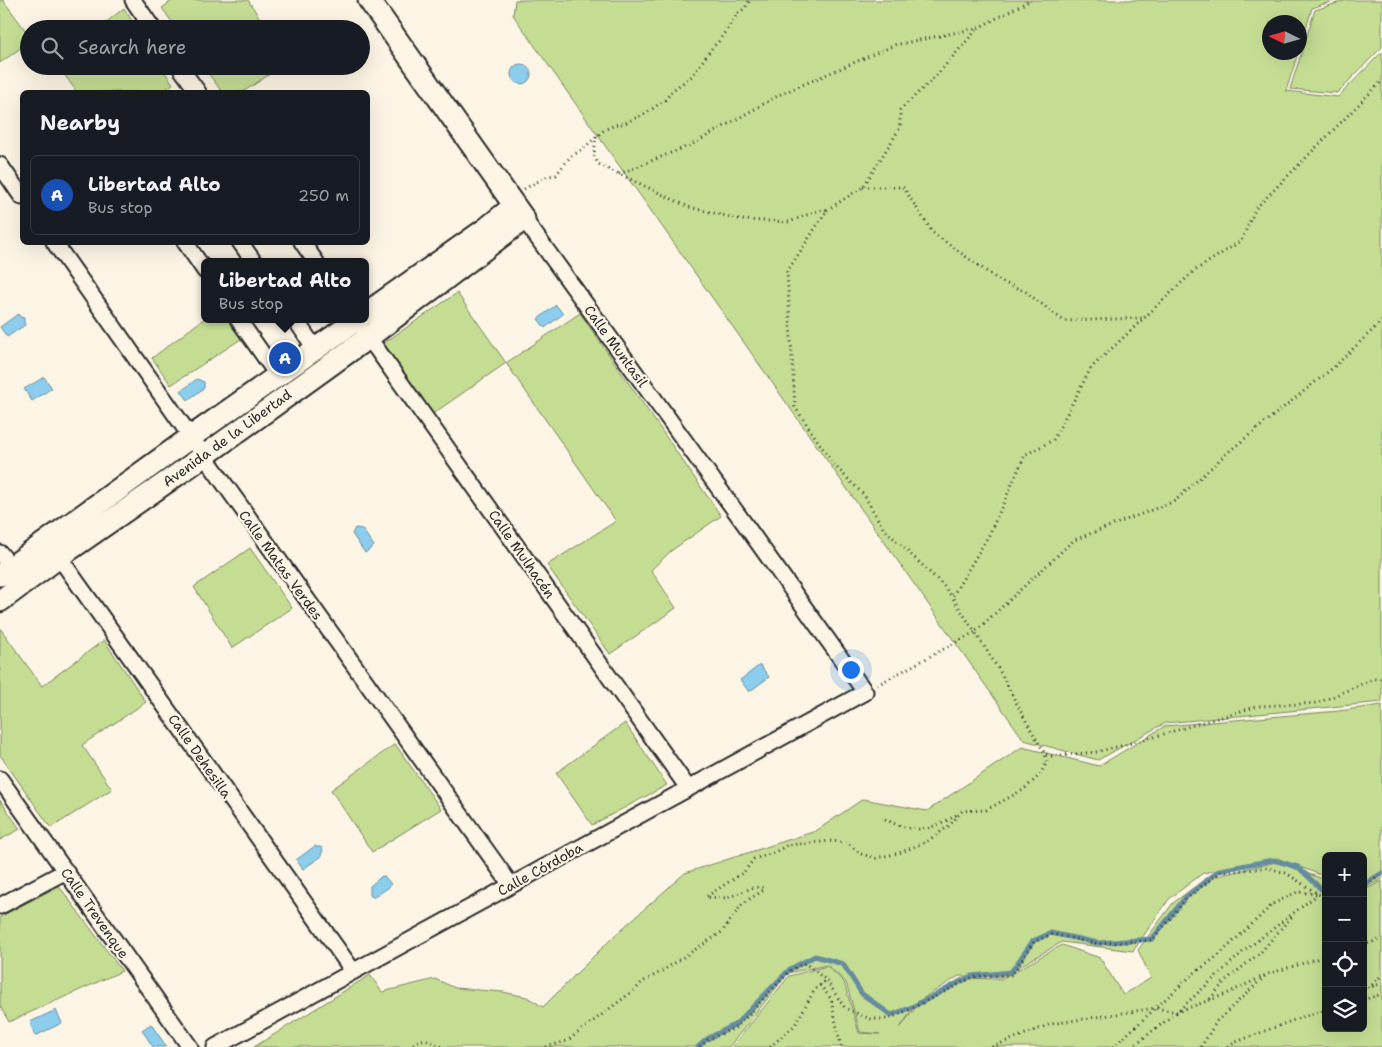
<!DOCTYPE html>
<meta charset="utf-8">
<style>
:root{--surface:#171b24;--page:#20242c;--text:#f1f3f6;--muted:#9ea1a6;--line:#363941;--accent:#d1495b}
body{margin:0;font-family:"Shantell Sans",sans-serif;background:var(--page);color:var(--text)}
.controls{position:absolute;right:15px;bottom:15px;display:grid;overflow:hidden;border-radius:8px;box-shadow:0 5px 20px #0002}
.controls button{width:45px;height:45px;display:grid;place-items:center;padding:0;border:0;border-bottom:1px solid var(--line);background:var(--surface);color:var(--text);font:25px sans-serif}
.compass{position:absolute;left:1262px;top:15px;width:45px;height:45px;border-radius:50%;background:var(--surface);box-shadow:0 5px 20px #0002;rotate:275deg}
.you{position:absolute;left:850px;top:669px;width:18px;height:18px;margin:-12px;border:4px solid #fff;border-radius:50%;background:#1a73e8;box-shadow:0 0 0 8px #1a73e833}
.badge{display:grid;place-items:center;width:32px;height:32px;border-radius:50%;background:var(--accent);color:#fff;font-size:16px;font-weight:700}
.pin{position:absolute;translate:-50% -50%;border:2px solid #fff;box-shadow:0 1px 5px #0006}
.popup{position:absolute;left:201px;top:258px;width:168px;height:65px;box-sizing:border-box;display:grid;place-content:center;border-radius:8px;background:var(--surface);filter:drop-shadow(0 1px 4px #0005);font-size:16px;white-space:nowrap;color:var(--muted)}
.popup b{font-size:19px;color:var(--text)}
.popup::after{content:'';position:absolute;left:50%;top:100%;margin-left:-10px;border:10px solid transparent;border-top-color:var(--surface)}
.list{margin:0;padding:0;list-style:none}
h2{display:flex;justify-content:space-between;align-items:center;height:65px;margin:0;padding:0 20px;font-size:21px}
h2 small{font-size:16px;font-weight:400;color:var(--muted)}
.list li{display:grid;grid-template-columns:32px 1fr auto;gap:15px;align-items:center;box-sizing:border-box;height:80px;margin:0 10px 10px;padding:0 10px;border:1px solid var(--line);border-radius:8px}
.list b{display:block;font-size:19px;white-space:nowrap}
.list p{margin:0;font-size:16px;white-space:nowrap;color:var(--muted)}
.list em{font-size:16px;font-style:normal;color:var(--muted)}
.icon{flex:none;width:28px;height:28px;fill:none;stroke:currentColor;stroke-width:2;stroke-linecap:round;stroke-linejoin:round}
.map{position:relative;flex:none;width:1382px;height:1047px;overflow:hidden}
.search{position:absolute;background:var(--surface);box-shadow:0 5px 20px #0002;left:20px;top:20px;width:350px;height:55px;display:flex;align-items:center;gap:12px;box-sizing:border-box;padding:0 18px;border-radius:28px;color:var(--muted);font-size:19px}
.panel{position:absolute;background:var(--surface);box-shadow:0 5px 20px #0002;left:20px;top:90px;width:350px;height:155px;border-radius:8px}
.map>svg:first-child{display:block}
.green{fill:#c5dd93;stroke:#78845f}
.water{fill:#8ccded;stroke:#658c9f}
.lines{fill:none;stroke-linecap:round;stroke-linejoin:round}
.stream{stroke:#658c9f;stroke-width:5}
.street-casing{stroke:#2b2b2b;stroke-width:19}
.secondary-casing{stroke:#2b2b2b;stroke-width:25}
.path{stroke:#2b2b2b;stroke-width:3;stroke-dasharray:1 4;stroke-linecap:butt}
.street{stroke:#fcf5e5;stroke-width:15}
.secondary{stroke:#fcf5e5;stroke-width:21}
.labels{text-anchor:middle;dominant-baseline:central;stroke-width:4.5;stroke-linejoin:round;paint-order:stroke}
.street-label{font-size:14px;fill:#2b2b2b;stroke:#fcf5e5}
</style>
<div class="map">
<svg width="1382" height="1047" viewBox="0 0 1382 1047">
<rect width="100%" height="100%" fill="#fcf5e5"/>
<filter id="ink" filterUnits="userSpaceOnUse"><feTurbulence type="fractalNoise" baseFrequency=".02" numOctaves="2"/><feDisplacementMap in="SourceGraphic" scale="10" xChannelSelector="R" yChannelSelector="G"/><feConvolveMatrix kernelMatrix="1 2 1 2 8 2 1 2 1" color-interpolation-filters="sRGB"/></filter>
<g filter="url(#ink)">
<path class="green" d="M 0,0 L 3,0 L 29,35 L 29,42 L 0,63 Z
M 173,0 L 248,0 L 267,29 L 177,29 L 162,8 Z
M 515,0 L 1336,0 L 1312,8 L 1300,48 L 1300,22 L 1270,22 L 1270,52 L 1298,53 L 1286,91 L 1338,97 L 1382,52 L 1382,702 L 1165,723 L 1098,760 L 1024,740 L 513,15 Z
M 1347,0 L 1382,0 L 1382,47 L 1337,93 L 1290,89 L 1315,10 Z
M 124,8 L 137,29 L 98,29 Z
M 58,66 L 161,66 L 173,84 L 162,92 L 77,92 Z
M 203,66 L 282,66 L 243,92 L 222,92 Z
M 457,293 L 506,363 L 580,313 L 721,516 L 672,550 L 651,570 L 676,608 L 610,654 L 547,565 L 616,521 L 506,363 L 431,415 L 381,345 Z
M 205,318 L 205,319 L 232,319 L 244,337 L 171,385 L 152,358 Z
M 250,548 L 292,608 L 232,648 L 194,587 Z
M 0,628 L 42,686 L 104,640 L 146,702 L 82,745 L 112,789 L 51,828 L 0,755 Z
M 1382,705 L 1382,879 L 1363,889 L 1363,856 L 1326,856 L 1326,877 L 1277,858 L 1203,873 L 1169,899 L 1133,951 L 1062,942 L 1001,977 L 959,976 L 917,1002 L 900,1028 L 919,1003 L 962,978 L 1001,979 L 1062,945 L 1100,958 L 1123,995 L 1151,978 L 1138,950 L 1173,903 L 1205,879 L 1276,862 L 1326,880 L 1326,1028 L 1363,1028 L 1363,891 L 1382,881 L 1382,1047 L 732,1047 L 789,976 L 827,966 L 844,982 L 859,1033 L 880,1034 L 860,1032 L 846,982 L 827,965 L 788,973 L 729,1047 L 254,1047 L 370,975 L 382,992 L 435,979 L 455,988 L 503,992 L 527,997 L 543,1007 L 614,936 L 685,873 L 816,831 L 863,799 L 927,811 L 1022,747 L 1099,766 L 1165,726 L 1339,711 Z
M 625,723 L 667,785 L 592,825 L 556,773 Z
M 395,744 L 441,809 L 372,852 L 331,790 Z
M 0,800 L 20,829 L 0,840 Z
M 59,886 L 122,971 L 9,1022 L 0,1006 L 0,917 Z"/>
<path class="water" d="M511 74a10 10 0 1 1 20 0a10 10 0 1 1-20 0Z
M 556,305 L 563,314 L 545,328 L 538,319 Z
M 18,314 L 20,317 L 24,318 L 24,322 L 25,325 L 7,337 L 0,327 Z
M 44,377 L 52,388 L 32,401 L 24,389 Z
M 197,379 L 204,382 L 204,388 L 188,400 L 181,391 Z
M 355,528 L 362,529 L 374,546 L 365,553 L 352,534 Z
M 760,665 L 769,677 L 749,692 L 740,680 Z
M 315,846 L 317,847 L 320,847 L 322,848 L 323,851 L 321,854 L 322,856 L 303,869 L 296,860 Z
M 382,876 L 385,877 L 391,884 L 388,888 L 374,897 L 372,897 L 370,895 L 370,886 Z
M 56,1010 L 62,1023 L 35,1036 L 30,1022 Z
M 151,1024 L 166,1046 L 164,1047 L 153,1047 L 142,1030 Z"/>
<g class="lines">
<path class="stream" d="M 1363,885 L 1382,873
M 698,1047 L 707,1039 L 736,1024 L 790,969 L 815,956 L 843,964 L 862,994 L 891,1015 L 910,1008 L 972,976 L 1011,972 L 1033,941 L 1051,933 L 1098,943 L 1152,939 L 1185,898 L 1220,870 L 1273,860 L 1298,867 L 1321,889 L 1326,890"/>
<defs>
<path id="street" d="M 133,0 L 153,29
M 179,66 L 198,92
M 0,165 L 22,197
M 54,242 L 191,437 L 511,885
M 185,242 L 205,271
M 240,242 L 254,262
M 302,242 L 316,262
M 238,319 L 278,376
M 295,319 L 316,350
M 364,331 L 688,788
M 54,550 L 353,971
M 0,553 L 11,567 L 21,569
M 0,779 L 190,1047
M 0,906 L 66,871
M 215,1047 L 865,692 L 744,523 L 524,219"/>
<path id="secondary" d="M 365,314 L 487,228 L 514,206
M 0,575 L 191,437 L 358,319
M 0,601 L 59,557 L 204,456 L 369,337 L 524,219 L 369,0"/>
</defs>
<use href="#street" class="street-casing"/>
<use href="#secondary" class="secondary-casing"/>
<path class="path" d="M 596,136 L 594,155 L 598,164 L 689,207 L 743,220 L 789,222 L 822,209 L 827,210 L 787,272 L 795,407 L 834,465 L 864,495 L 883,528 L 943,585 L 952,597
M 619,174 L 693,144 L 781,94 L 895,45 L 978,28 L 1031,0
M 863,187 L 903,187 L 933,233 L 1000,281 L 1026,292 L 1064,321 L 1143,318
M 524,189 L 548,176 L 556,175 L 570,157 L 583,149 L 604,130 L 615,125 L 625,123 L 646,113 L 665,100 L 673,90 L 692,76 L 712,48 L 719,41 L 737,14 L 745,8 L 750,0
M 827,210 L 863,187 L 900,128 L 900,110 L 935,77 L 978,28
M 1382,321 L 1334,367 L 1227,453 L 1175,501 L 1074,540 L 975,632 L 1001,673 L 1022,714 L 1045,754 L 1052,756 L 1096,752 L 1140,741 L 1258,706 L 1318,703 L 1373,679 L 1382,679
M 877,685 L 975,632 L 952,597 L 989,535 L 1025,455 L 1053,440 L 1091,368 L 1194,271 L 1241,241 L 1256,208 L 1382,81
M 885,819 C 915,835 930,831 958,814
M 1363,888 L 1382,874
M 1363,945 L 1382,939
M 820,985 L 831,999 L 841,1047
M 1372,985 L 1382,975
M 1363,990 L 1382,983
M 1210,999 L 1226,980 L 1260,953 L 1293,915
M 1363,1000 L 1382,994
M 409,1047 C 426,1034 427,1041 443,1047
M 546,1047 L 567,1041 L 637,988 L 642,982 L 659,973 L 722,932 L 743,903 L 764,890 L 763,888 L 754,887 L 727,898 L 706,897 L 744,872 L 754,859 L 773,853 L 788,845 L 832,841 L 848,843 L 861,854 L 876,858 L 899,853 L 926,842 L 949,826 L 962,811 L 986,810 L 1023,790 L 1039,776 L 1047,762 L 1045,754
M 700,1047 L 708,1040 L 737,1027 L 791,970 L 805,963 L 826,980 L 845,1008 L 870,1019 L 888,1019 L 909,1010 L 973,977 L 1012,975 L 1034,942 L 1052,934 L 1099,944 L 1153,940 L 1186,899 L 1220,872 L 1269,868 L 1286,873 L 1318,894 L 1326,897
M 770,1047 L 795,1025 L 815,989 L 826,980
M 992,1047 L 1051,1024 L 1155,1008 L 1177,1012 L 1224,995 L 1268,974 L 1326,956
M 1113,1047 L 1193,974 L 1218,956 L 1273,904 L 1297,892 L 1317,894
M 1132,1047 L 1177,1012 L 1244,951 L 1317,895
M 1201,1047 L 1217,1021 L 1265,976
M 1228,1047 L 1236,1042 L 1302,1017 L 1326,1010"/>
<use href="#street" class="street"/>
<use href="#secondary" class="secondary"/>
</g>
</g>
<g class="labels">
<g class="street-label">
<text transform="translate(616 346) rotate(54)">Calle Muntasil</text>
<text transform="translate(227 438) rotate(-36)">Avenida de la Libertad</text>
<text transform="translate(522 554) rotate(55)">Calle Mulhacén</text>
<text transform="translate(281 565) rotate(54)">Calle Matas Verdes</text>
<text transform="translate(200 756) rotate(55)">Calle Dehesilla</text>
<text transform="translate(540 869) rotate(-29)">Calle Córdoba</text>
<text transform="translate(95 913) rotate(55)">Calle Trevenque</text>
</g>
</g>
</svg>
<div class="controls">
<button>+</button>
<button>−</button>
<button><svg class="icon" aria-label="locate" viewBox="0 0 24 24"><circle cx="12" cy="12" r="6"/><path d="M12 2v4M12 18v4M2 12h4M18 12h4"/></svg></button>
<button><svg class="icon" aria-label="layers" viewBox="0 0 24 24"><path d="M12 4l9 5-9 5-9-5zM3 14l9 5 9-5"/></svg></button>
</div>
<svg class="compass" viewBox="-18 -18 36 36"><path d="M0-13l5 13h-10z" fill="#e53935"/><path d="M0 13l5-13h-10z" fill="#9ea1a6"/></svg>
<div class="you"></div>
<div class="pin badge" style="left:285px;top:358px;background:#1a4fb4">A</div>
<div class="popup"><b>Libertad Alto</b>Bus stop</div>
<div class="search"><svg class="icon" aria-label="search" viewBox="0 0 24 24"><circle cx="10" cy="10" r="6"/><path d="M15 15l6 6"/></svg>Search here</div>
<section class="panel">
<h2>Nearby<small></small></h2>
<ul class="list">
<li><span class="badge" style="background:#1a4fb4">A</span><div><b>Libertad Alto</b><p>Bus stop</p></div><em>250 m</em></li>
</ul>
</section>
</div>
